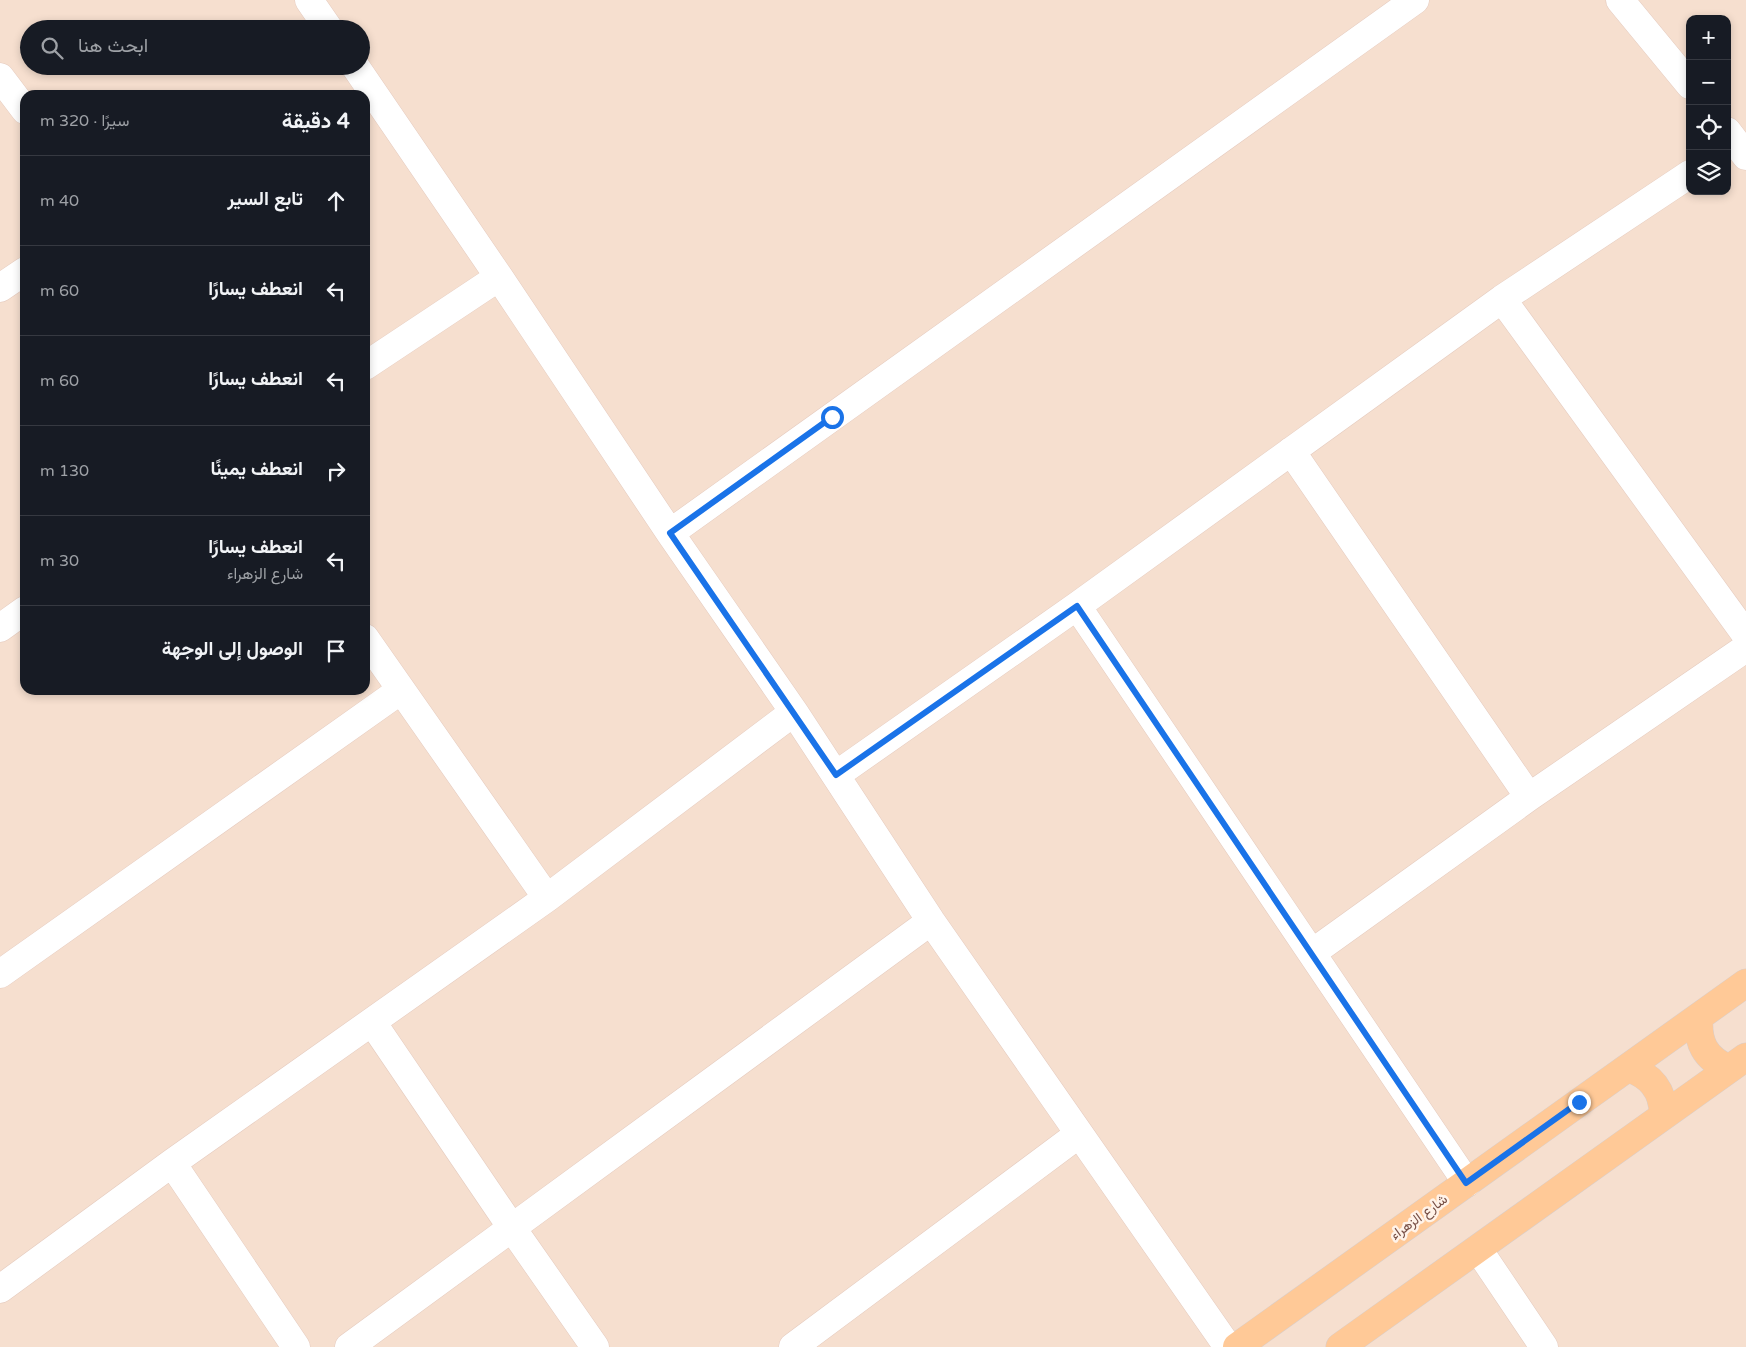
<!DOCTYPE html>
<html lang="ar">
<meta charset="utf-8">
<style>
:root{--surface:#171b24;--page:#242831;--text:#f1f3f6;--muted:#9ea1a6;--line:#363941}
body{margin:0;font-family:"Varela Round",Vazirmatn,sans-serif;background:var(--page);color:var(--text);direction:rtl}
.controls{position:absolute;right:15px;top:15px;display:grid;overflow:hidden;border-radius:10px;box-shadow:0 2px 8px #0003}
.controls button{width:45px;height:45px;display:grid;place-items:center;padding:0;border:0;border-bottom:1px solid var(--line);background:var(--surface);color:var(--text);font:25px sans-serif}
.stop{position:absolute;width:15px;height:15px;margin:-11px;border:4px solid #1a73e8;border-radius:50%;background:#fff}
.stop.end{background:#1a73e8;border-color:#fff;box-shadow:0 1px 5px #0008}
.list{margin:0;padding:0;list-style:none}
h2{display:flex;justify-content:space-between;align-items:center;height:65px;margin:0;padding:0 20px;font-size:21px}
h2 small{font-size:16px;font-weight:400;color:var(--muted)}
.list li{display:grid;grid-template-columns:32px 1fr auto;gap:15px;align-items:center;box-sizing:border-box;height:90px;padding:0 20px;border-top:1px solid var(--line)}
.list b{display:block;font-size:19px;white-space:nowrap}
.list p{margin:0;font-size:16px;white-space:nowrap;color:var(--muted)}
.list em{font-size:16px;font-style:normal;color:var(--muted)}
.icon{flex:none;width:28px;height:28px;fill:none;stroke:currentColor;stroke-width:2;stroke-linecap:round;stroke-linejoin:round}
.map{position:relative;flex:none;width:1746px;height:1347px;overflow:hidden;direction:ltr}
.search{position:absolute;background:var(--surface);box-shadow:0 2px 8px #0003;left:20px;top:20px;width:350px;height:55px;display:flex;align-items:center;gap:12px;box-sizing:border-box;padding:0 18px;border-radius:28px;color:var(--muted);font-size:19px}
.panel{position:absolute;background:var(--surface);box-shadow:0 2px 8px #0003;left:20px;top:90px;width:350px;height:605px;border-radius:15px;direction:rtl}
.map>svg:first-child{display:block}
.residential{fill:#f6dfcf;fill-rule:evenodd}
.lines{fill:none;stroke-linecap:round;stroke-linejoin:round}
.minor-casing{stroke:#e5cbbf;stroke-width:29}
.major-casing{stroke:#d9cecb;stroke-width:29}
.minor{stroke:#fff;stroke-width:28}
.major{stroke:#ffc997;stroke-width:28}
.route{stroke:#1a73e8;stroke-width:6}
.labels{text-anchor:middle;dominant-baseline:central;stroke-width:5;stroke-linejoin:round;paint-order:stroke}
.street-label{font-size:14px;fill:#785046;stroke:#fff3e9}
</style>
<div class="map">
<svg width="1746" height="1347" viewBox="0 0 1746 1347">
<rect width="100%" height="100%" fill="#feefe1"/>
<path class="residential" d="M 0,0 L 1746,0 L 1746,1347 L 0,1347 ZM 1690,19 L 1727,19 L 1727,191 L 1690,191 ZM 29,29 L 361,29 L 361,66 L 29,66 ZM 25,95 L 365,95 L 365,690 L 25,690 Z"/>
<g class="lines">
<defs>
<path id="minor" d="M 309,0 L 329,29
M 1620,0 L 1690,85
M 355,66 L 499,277 L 670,533 L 794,712 L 931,921 L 1228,1347
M 0,77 L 25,110
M 1727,131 L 1746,156
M 0,288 L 25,271
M 1502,299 L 1746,635
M 365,366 L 499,277
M 1291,451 L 1529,797
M 670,533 L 1415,0
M 1077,606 L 1467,1183
M 0,628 L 25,610
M 365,638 L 547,898
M 836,775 L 1077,606 L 1502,299 L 1690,174
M 1312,953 L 1529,797 L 1746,648
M 0,974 L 401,690
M 372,1022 L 512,1228 L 595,1347
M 172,1163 L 296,1347
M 1478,1249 L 1544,1347
M 0,1289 L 172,1163 L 547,898 L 794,712
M 349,1347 L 931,921
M 793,1347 L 1079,1134"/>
<path id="major" d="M 1699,1017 C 1697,1043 1705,1058 1729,1069
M 1628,1068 C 1651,1075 1664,1091 1663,1116
M 1237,1347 L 1746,983
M 1340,1347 L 1746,1057"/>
</defs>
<use href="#minor" class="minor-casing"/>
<use href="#major" class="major-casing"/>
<use href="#minor" class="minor"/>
<use href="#major" class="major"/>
</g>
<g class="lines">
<path class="route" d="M 832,417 L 670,533 L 836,775 L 1077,606 L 1466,1183 L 1579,1102"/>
</g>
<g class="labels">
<g class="street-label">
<text transform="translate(1419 1217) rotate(-36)">شارع الزهراء</text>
</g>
</g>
</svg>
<div class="controls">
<button>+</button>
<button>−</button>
<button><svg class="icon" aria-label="locate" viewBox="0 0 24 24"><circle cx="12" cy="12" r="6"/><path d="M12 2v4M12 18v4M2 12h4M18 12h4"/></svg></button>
<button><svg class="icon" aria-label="layers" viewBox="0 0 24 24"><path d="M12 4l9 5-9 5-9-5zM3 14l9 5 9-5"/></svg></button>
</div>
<div class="stop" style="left:832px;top:417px"></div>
<div class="stop end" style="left:1579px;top:1102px"></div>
<div class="search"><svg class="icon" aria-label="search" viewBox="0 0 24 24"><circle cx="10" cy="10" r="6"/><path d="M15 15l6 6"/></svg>ابحث هنا</div>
<section class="panel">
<h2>4 دقيقة<small>سيرًا · 320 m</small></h2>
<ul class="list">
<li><svg class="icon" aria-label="ahead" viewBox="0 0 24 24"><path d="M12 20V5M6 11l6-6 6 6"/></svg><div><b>تابع السير</b></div><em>40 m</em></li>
<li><svg class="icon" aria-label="left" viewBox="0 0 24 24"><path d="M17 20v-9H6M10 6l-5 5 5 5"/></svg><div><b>انعطف يسارًا</b></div><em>60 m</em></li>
<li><svg class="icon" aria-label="left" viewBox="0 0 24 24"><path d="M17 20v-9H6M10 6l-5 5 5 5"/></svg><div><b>انعطف يسارًا</b></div><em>60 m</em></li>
<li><svg class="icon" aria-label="right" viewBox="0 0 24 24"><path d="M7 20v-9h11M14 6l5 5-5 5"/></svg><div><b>انعطف يمينًا</b></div><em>130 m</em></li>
<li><svg class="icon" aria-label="left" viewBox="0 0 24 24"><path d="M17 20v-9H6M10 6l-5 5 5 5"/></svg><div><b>انعطف يسارًا</b><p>شارع الزهراء</p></div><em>30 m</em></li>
<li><svg class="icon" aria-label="arrive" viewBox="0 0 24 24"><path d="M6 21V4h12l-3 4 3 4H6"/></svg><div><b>الوصول إلى الوجهة</b></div></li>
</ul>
</section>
</div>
